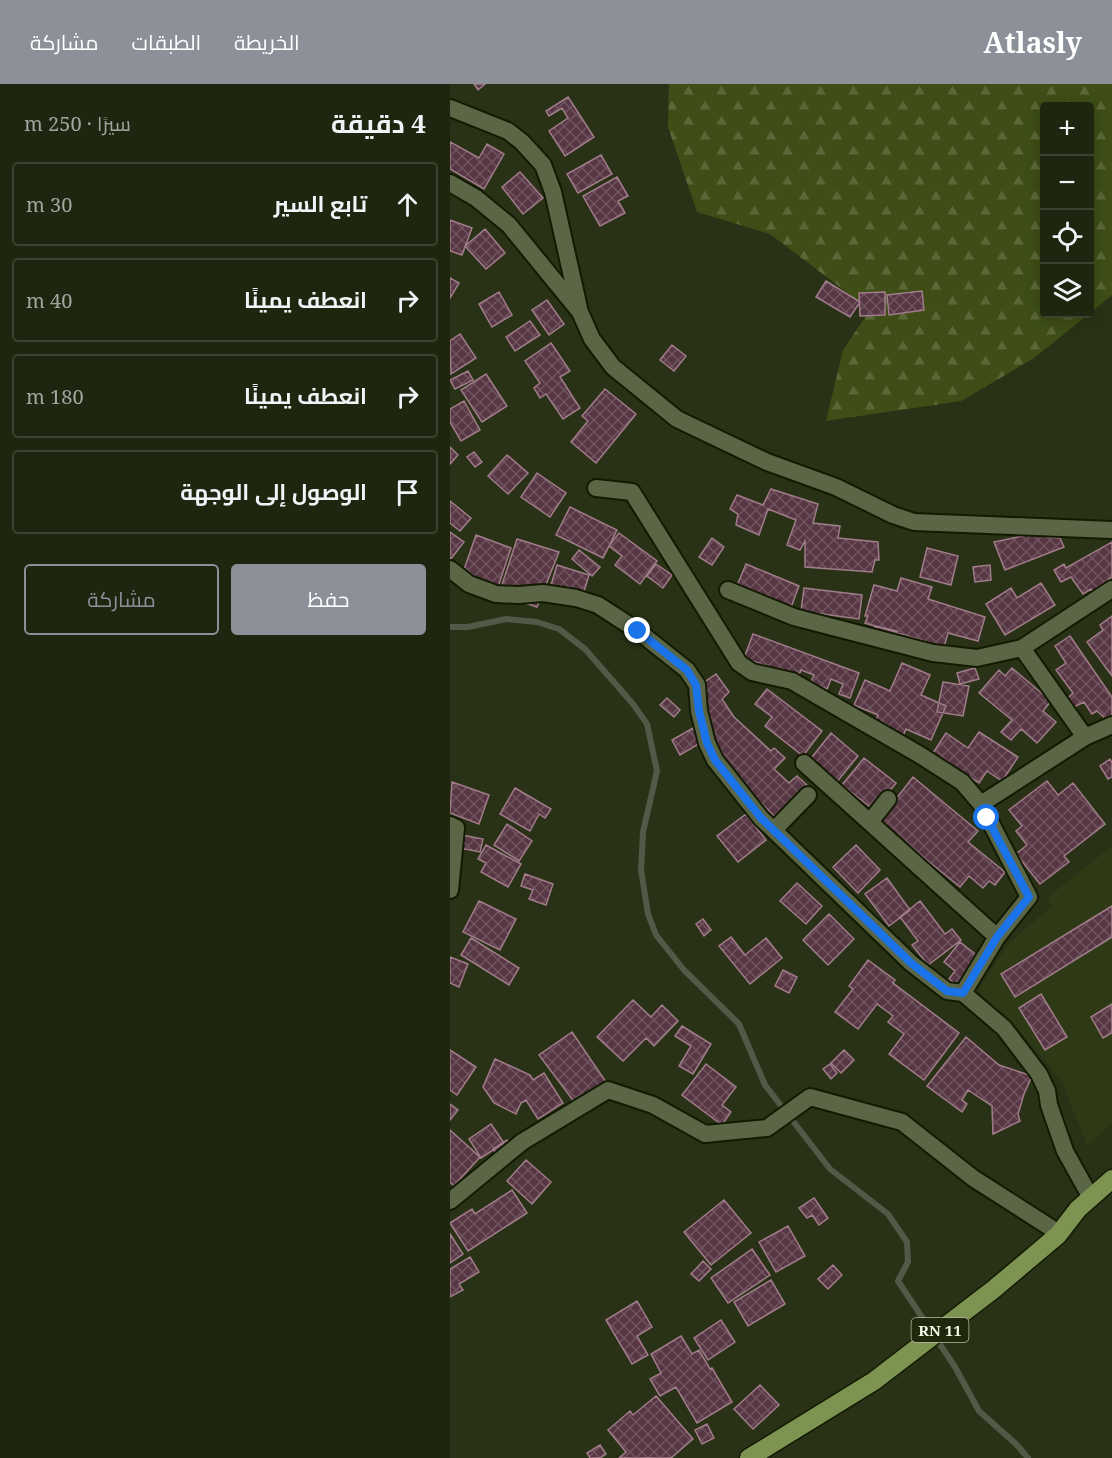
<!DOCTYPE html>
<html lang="ar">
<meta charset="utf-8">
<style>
:root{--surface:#1f2610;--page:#272e19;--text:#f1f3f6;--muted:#a1a59f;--line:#3c4330;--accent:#8c9099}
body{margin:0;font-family:"Noto Serif",Cairo,serif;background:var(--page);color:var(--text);direction:rtl}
.controls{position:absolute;right:18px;top:18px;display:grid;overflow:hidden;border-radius:6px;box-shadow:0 3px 15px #0003}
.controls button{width:54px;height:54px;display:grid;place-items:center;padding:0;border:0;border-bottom:2px solid var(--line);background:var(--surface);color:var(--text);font:30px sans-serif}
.stop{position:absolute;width:18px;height:18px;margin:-14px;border:4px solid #1a73e8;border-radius:50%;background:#fff}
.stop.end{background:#1a73e8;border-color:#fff;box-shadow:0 2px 6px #0008}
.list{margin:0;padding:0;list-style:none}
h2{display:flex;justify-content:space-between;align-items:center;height:78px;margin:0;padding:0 24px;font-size:26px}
h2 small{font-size:20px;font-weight:400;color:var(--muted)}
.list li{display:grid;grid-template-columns:39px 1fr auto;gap:18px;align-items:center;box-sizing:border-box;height:84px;margin:0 12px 12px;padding:0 12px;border:2px solid var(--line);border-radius:6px}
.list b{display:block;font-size:22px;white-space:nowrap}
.list em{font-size:20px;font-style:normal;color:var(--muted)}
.actions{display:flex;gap:12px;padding:18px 24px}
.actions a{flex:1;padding:14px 0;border:2px solid var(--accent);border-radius:6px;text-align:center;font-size:21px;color:var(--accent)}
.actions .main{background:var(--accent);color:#fff}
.icon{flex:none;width:33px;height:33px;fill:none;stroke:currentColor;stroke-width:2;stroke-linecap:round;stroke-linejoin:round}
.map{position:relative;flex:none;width:662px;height:1374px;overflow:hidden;direction:ltr}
header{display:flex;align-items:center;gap:36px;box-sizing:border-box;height:84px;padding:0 30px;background:var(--accent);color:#fff}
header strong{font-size:28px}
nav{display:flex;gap:33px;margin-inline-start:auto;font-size:21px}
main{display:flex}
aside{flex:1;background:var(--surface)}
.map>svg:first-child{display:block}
.built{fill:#2e3915}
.forest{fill:url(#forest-firs)}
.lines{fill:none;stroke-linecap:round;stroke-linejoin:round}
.stream{stroke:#525946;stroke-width:6}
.building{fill:url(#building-cross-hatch);stroke:#a17c8a;stroke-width:1.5}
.minor-casing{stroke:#121a01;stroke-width:20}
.primary-casing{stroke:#121a01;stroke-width:21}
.minor{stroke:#5b6647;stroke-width:16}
.primary{stroke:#7d9351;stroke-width:18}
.route{stroke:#1a73e8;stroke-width:8}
.labels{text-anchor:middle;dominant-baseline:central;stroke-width:4.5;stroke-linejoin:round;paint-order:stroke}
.shield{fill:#1f280c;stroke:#b2baa5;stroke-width:1.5}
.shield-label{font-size:15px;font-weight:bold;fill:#f1f8e6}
</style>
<header>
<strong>Atlasly</strong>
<nav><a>الخريطة</a><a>الطبقات</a><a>مشاركة</a></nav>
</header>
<main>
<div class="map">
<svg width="662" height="1374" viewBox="0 0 662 1374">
<defs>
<pattern id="forest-firs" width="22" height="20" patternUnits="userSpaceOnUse" patternTransform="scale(1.5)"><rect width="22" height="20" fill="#3e4e16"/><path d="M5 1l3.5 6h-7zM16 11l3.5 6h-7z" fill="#5a6838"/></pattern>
<pattern id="building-cross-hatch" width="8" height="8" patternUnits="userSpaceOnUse" patternTransform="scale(1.5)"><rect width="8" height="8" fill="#573744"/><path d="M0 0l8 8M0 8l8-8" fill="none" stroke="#70555f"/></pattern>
</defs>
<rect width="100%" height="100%" fill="#293216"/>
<path class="built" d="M 662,762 L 662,1039 L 637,1062 L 611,995 L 563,940 L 527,908 L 559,859 L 602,822 L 597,814 Z"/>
<path class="forest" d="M 219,0 L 662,0 L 662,211 L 640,229 L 640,22 L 594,22 L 594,230 L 639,230 L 584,274 L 511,317 L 376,337 L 393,266 L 420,226 L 320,150 L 247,128 L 218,43 Z"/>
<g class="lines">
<path class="stream" d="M 0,543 L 18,543 L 56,535 L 87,538 L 109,545 L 135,565 L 183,620 L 197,640 L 207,687 L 193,748 L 191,786 L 198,830 L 206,851 L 234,886 L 289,940 L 315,1001 L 380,1085 L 438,1130 L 457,1158 L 458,1178 L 448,1197 L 505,1283 L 529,1327 L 567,1361 L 578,1374"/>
</g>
<path class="building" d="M 24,0 L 35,0 L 28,6 Z
M 118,13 L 144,53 L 115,72 L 99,47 L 118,34 L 112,24 L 99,32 L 96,27 Z
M 0,58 L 29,74 L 37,60 L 54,70 L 34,105 L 0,85 Z
M 151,71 L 162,90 L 128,109 L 117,90 Z
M 70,88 L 93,114 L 73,130 L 52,103 Z
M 167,93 L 178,112 L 168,117 L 175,129 L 150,142 L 133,112 Z
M 0,136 L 22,144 L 12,171 L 0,167 Z
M 35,145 L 55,169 L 36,185 L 15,162 Z
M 0,194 L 9,199 L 0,214 Z
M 376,197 L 410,218 L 400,233 L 366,213 Z
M 472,207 L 474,226 L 439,231 L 437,211 Z
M 49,208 L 62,231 L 42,243 L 29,220 Z
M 435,208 L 435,231 L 410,232 L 409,209 Z
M 97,216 L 114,240 L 99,251 L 82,226 Z
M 80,237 L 90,251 L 65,267 L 56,253 Z
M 10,250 L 26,274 L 1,290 L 0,257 Z
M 101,259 L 120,287 L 110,293 L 130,324 L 113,335 L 96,310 L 90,314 L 84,304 L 90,299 L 75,277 Z
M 222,261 L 236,272 L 224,287 L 210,276 Z
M 18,287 L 23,296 L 5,305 L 0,296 Z
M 36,290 L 57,322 L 32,338 L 11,306 Z
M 155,305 L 186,330 L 146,379 L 121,358 L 138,337 L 132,332 Z
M 14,317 L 30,346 L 11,357 L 0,338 L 0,325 Z
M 0,363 L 8,371 L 0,380 Z
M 24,368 L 32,378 L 25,383 L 17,373 Z
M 57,371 L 78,389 L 58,410 L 38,392 Z
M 87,389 L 116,409 L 100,433 L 71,413 Z
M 321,405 L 368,420 L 363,439 L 390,442 L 388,454 L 428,458 L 429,476 L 425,476 L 422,488 L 355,483 L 355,457 L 350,466 L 337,461 L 346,436 L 318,425 L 309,451 L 286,441 L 288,430 L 280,425 L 287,411 L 313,421 Z
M 0,417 L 21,434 L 10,447 L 0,439 Z
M 120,423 L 167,446 L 153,474 L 106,451 Z
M 0,448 L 14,458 L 0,476 Z
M 169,449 L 207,477 L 190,500 L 165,481 L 172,472 L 159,462 Z
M 26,451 L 61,464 L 46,509 L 10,497 Z
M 577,451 L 610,454 L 614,463 L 555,486 L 544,458 Z
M 262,454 L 274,463 L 262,481 L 249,473 Z
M 67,455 L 109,468 L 87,523 L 49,510 Z
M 662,458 L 662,493 L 659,495 L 660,498 L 644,509 L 641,505 L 633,510 L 621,493 L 611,498 L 604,486 L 614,480 L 616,484 Z
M 477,464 L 508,472 L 501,501 L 470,493 Z
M 129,466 L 150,483 L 142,492 L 122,475 Z
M 206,480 L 222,491 L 213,504 L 197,492 Z
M 296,480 L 349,502 L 340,526 L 286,504 Z
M 107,481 L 139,491 L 130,521 L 98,511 Z
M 540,481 L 541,496 L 525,498 L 523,483 Z
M 451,494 L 482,503 L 478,515 L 535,533 L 528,557 L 498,549 L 494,563 L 415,539 L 418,532 L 415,532 L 424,501 L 447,507 Z
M 591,499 L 605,521 L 555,551 L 536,520 L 561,504 L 567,514 Z
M 354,504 L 412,511 L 409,535 L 351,527 Z
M 662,532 L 662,592 L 637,558 L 653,546 L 650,541 Z
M 425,542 L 447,547 L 443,560 L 422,556 Z
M 303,550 L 409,589 L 400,614 L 389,610 L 393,600 L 381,595 L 377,605 L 360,599 L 364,591 L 351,586 L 348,593 L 294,574 Z
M 620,552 L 662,613 L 662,634 L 657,636 L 647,627 L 642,630 L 634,618 L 624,623 L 618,614 L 623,609 L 606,586 L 616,579 L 605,562 Z
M 452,579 L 480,591 L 471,611 L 496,622 L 481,656 L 456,645 L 453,652 L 424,640 L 428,631 L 404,621 L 415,596 L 440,607 Z
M 525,584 L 529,595 L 510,600 L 507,589 Z
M 562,584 L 601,617 L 593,627 L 606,638 L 587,659 L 571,645 L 561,656 L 551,648 L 562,636 L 529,609 L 549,586 L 555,592 Z
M 266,590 L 279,608 L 272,615 L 284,633 L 321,667 L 324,664 L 335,674 L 324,685 L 339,699 L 347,692 L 359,703 L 328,736 L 290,698 L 266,667 L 253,599 Z
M 493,598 L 519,602 L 513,632 L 487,628 Z
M 317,605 L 372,647 L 353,672 L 315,642 L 322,633 L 305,620 Z
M 217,614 L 230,626 L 224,633 L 210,621 Z
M 243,644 L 252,658 L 230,671 L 222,656 Z
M 529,648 L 568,673 L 552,697 L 537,687 L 529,699 L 483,669 L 496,649 L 518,664 Z
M 381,649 L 408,672 L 386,699 L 359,677 Z
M 414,674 L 446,699 L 424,726 L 392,701 Z
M 660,675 L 662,679 L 662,693 L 658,695 L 650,682 Z
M 463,693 L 528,747 L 518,758 L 555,788 L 545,801 L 539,797 L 533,804 L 519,792 L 510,803 L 429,737 Z
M 597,697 L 608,711 L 623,699 L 655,740 L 614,772 L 619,778 L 590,800 L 566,770 L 577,761 L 566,747 L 572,742 L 559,726 Z
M 2,698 L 39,711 L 29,740 L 0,729 Z
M 65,704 L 101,725 L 95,734 L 89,730 L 80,747 L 50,730 Z
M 296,730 L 316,756 L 288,778 L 267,752 Z
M 57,740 L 82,757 L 69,777 L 44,761 Z
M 12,751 L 33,755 L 30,768 L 9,764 Z
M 36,761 L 71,780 L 58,803 L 31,788 L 36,779 L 28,775 Z
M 406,761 L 430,786 L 408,809 L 383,783 Z
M 75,790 L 103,800 L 96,821 L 79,815 L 83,806 L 71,802 Z
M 437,794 L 460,826 L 439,842 L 415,810 Z
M 347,799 L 372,822 L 356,840 L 330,817 Z
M 29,817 L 66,835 L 50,866 L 13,848 Z
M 470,817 L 495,850 L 502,845 L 511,856 L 478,881 L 462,861 L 468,857 L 450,833 Z
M 662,822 L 662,853 L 565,913 L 551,890 Z
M 379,830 L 404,855 L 378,881 L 353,856 Z
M 253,835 L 261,846 L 254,852 L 246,840 Z
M 281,853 L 295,871 L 316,854 L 332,874 L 300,900 L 269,862 Z
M 21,854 L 69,884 L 59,901 L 11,871 Z
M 510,858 L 534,877 L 512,905 L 499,895 L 505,887 L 494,878 Z
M 0,873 L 18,880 L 9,903 L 0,899 Z
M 418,876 L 445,896 L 443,899 L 509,949 L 474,996 L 439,970 L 454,950 L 438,938 L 443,932 L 427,920 L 408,945 L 385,928 L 403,905 L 399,902 Z
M 333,886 L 347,893 L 339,909 L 325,902 Z
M 591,910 L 617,953 L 595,966 L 569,924 Z
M 183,916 L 201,933 L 212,921 L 228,937 L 204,962 L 196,954 L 173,977 L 147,953 Z
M 662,920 L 662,949 L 653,954 L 641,933 Z
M 232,942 L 261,960 L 243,990 L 229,982 L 241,962 L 225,952 Z
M 122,948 L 156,998 L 125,1019 L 89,971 Z
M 516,953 L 549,981 L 582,992 L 574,1010 L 568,1030 L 570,1037 L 543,1050 L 542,1022 L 518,1006 L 512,1016 L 517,1020 L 512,1028 L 477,1002 Z
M 0,966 L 26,983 L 7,1011 L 0,1006 Z
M 394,966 L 404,976 L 391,989 L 381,979 Z
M 45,975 L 80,991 L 83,996 L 94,989 L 113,1019 L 88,1035 L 76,1016 L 71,1019 L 66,1030 L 44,1019 L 33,1003 Z
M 256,980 L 286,1003 L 272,1021 L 281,1028 L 272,1041 L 232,1011 Z
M 380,980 L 387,989 L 381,995 L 373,985 Z
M 0,1020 L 8,1026 L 0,1036 Z
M 41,1040 L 54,1059 L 31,1074 L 19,1055 Z
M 0,1046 L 30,1073 L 4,1102 L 0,1098 Z
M 57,1056 L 66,1068 L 52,1078 L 43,1065 Z
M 76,1076 L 101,1098 L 82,1120 L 57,1097 Z
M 62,1106 L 77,1129 L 18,1167 L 0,1139 L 22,1125 L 25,1130 Z
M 364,1114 L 378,1134 L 369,1141 L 362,1131 L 357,1134 L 349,1124 Z
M 274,1116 L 301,1149 L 261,1181 L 234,1148 Z
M 338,1142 L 355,1172 L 326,1188 L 309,1158 Z
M 0,1150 L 13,1170 L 0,1179 Z
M 302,1165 L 320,1191 L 278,1219 L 261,1194 Z
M 20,1173 L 29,1188 L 9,1200 L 13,1206 L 0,1213 L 0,1185 Z
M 253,1177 L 261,1185 L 249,1197 L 241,1190 Z
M 383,1181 L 392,1191 L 378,1205 L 368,1195 Z
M 321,1196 L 335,1220 L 298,1242 L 284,1218 Z
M 187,1217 L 202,1243 L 187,1252 L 198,1271 L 182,1280 L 156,1236 Z
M 271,1236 L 285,1258 L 258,1276 L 244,1254 Z
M 231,1252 L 242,1270 L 249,1266 L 260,1285 L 262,1284 L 282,1318 L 247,1339 L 226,1303 L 210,1312 L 200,1295 L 211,1289 L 201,1270 Z
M 310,1301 L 329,1321 L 303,1345 L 284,1325 Z
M 206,1312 L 243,1355 L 221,1374 L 169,1374 L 176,1368 L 158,1346 L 180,1327 L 183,1331 Z
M 257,1340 L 264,1354 L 252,1360 L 245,1346 Z
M 150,1361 L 156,1370 L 150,1374 L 140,1374 L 137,1369 Z"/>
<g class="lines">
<defs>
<path id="minor" d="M 0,24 L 58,47 L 72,58 L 93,81 L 103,108 L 129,224
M 0,99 L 26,114 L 59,141 L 130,228 L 142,255 L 163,283 L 227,335 L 317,378 L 386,403 L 443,431 L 464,438 L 662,446
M 146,404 L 182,408 L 289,579 L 302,588 L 342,597 L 470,671 L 512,698 L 531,720 L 579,813 L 547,853 L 513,909
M 0,485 L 19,500 L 46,510 L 68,511 L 93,509 L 126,514 L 148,521 L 188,547 L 237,586 L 247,601 L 249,627 L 257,659 L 265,676 L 311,734 L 461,879 L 497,907 L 513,909 L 554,944 L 589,990 L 597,1007 L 599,1021 L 615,1067 L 641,1114
M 278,506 L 344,533 L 483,569 L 527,574 L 572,564 L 662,505
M 572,564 L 635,653
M 354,679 L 547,853
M 531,720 L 635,653 L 662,641
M 420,738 L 438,715
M 0,741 L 6,744 L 0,806
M 324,746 L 358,711
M 0,1117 L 72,1058 L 158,1006 L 203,1021 L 255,1050 L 317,1044 L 360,1013 L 452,1038 L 523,1094 L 601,1144 L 608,1151"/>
<path id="primary" d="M 299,1374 L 424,1297 L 544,1205 L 608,1151 L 628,1125 L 662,1095"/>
</defs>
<use href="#minor" class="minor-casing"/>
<use href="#primary" class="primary-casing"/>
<use href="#minor" class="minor"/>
<use href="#primary" class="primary"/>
</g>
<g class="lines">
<path class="route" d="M 188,547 L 237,586 L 246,601 L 249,627 L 257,659 L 265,676 L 311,734 L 461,879 L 497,907 L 513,909 L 547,853 L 579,813 L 537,734"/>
</g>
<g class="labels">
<rect class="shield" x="461.5" y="1234" width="57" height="24" rx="4.5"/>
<g class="shield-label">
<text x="490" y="1246">RN 11</text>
</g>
</g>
</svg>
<div class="controls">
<button>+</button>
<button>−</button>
<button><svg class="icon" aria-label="locate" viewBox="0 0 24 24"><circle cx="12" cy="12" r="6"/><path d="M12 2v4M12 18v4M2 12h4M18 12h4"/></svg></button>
<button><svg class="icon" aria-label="layers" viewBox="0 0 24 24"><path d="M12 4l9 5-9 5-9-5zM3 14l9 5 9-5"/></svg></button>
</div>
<div class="stop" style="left:537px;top:734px"></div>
<div class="stop end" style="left:188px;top:547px"></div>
</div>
<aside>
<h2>4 دقيقة<small>سيرًا · 250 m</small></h2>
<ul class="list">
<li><svg class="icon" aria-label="ahead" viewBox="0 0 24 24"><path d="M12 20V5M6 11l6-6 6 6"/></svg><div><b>تابع السير</b></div><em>30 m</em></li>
<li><svg class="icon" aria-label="right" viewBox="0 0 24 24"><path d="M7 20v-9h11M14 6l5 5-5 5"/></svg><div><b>انعطف يمينًا</b></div><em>40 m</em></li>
<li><svg class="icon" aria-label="right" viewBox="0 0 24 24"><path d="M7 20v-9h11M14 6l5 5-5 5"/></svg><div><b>انعطف يمينًا</b></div><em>180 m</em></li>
<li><svg class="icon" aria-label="arrive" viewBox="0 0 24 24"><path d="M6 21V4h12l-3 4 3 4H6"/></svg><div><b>الوصول إلى الوجهة</b></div></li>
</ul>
<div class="actions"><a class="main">حفظ</a><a>مشاركة</a></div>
</aside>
</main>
